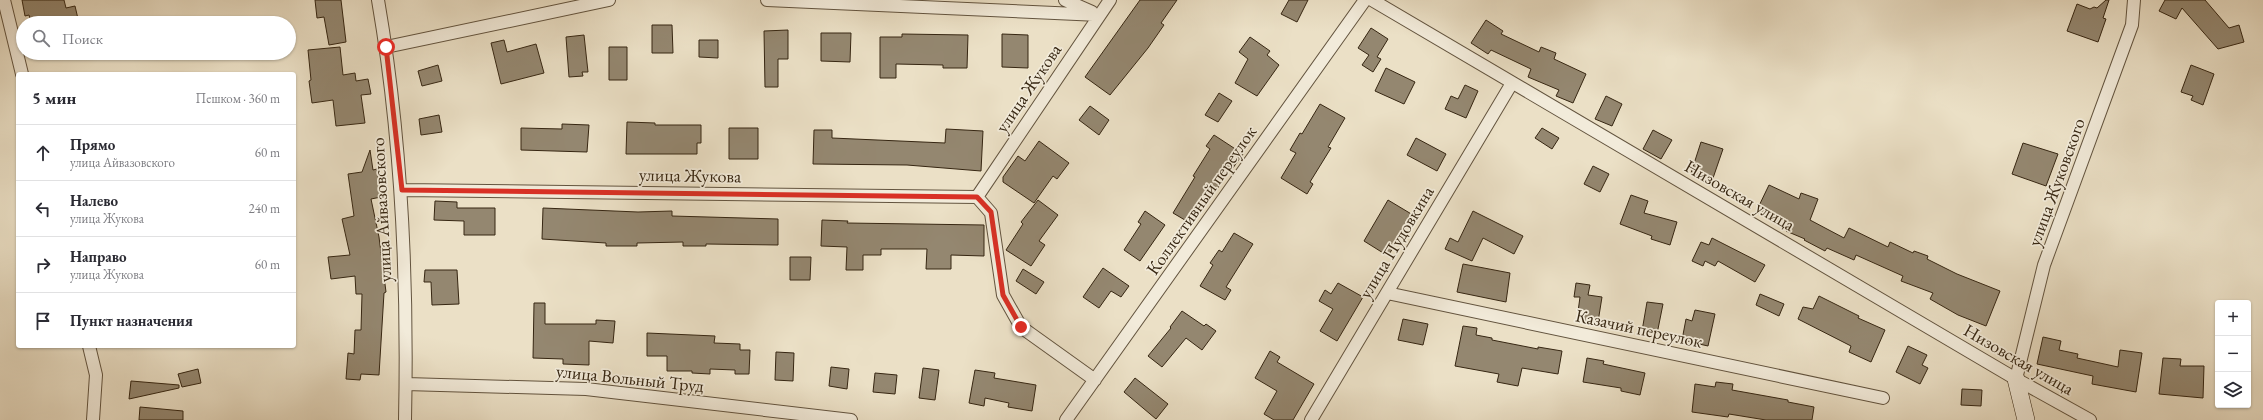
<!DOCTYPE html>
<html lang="ru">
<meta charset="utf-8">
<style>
:root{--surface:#fff;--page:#f2f2f3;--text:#2b2b33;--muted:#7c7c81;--line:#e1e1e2}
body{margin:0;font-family:"EB Garamond",serif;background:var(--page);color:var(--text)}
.controls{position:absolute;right:12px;bottom:12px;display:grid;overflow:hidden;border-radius:4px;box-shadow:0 1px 3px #0004}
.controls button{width:36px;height:36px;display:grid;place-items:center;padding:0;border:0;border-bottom:1px solid var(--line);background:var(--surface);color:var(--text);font:20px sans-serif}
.stop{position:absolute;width:12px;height:12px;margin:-9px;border:3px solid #d93025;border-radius:50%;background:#fff}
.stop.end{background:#d93025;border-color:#fff;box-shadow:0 1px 4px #0008}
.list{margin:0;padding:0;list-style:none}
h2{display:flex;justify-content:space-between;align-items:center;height:52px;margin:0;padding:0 16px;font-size:17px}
h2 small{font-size:13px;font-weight:400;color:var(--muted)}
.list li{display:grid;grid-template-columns:26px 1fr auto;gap:12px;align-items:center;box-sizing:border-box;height:56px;padding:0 16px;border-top:1px solid var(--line)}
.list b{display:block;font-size:15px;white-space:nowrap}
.list p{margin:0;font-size:13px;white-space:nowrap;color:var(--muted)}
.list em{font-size:13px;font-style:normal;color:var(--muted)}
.icon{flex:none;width:22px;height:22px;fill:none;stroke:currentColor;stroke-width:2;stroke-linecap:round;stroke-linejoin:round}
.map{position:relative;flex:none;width:2263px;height:420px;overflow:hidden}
.search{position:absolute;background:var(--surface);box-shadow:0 1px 3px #0004;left:16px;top:16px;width:280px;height:44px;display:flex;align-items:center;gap:10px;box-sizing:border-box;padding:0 14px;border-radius:22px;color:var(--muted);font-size:15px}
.panel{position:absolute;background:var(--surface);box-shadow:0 1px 3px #0004;left:16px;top:72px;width:280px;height:276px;border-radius:4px}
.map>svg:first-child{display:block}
.building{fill:#948770;stroke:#362612}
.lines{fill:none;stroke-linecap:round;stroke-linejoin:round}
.street-casing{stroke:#63543f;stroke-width:14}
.secondary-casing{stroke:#362612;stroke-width:18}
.street{stroke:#f2ebda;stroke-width:12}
.secondary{stroke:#f2ebda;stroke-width:17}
.route{stroke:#d93025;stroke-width:5}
.labels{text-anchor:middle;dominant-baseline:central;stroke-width:3.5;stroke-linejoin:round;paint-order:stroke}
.street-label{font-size:18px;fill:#362612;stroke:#f2ebda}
</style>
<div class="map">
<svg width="2263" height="420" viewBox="0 0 2263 420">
<rect width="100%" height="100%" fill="#ebe0c6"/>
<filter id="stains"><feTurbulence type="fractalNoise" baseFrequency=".005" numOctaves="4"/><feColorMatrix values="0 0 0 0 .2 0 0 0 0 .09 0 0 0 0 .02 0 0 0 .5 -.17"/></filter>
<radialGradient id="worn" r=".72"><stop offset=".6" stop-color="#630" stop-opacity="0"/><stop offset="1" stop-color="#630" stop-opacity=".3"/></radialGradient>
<path class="building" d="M 22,0 L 64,0 L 66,8 L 75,6 L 79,23 L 31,23 L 29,15 L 25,16 Z
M 315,0 L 341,0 L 346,42 L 329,45 L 324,17 L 317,18 Z
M 1140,0 L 1177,0 L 1161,23 L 1164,25 L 1148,48 L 1110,95 L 1085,77 Z
M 1289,0 L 1308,0 L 1297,22 L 1281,14 Z
M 2106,0 L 2109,0 L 2103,18 L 2106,19 L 2098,42 L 2067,31 L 2077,4 L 2090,9 L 2094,7 L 2097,8 Z
M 2165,0 L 2205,0 L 2229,28 L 2239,25 L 2244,42 L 2218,49 L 2182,8 L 2176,19 L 2159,11 Z
M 1486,20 L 1503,31 L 1501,34 L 1539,52 L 1541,47 L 1556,53 L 1554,59 L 1586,74 L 1573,103 L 1556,96 L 1559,90 L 1528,77 L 1531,69 L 1491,50 L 1488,54 L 1471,43 Z
M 652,25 L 672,25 L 673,53 L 652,53 Z
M 1371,28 L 1388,39 L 1377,57 L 1381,59 L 1373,72 L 1362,65 L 1369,55 L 1358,48 Z
M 788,30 L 788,59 L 778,59 L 778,87 L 765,87 L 764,31 Z
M 821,33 L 851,33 L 850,62 L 821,61 Z
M 902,34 L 968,35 L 967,68 L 943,68 L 943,65 L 896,64 L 896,78 L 880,78 L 880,37 L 902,37 Z
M 1002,34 L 1028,35 L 1028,68 L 1002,67 Z
M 584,35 L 588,72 L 582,72 L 583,76 L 569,77 L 566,37 Z
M 1250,37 L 1270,51 L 1267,55 L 1279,65 L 1257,96 L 1235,83 L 1248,59 L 1239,52 Z
M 504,40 L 507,52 L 536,44 L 544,73 L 501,84 L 491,43 Z
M 699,40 L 718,40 L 718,58 L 699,57 Z
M 340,47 L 343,75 L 355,73 L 356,81 L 368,79 L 371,94 L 361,95 L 365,123 L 336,126 L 333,100 L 312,103 L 309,81 L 311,80 L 308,50 Z
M 609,47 L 627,47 L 627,80 L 609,80 Z
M 438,65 L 442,81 L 422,86 L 418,71 Z
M 2191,65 L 2214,74 L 2203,105 L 2191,100 L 2193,96 L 2181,92 Z
M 1386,68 L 1415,82 L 1404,104 L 1375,91 Z
M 1465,85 L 1478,91 L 1466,118 L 1445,109 L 1451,96 L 1458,99 Z
M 1219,93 L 1232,101 L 1218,122 L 1205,115 Z
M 1606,96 L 1622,104 L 1612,126 L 1595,119 Z
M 1320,104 L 1345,118 L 1328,147 L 1331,148 L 1310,182 L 1313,184 L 1307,194 L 1281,178 L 1296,153 L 1290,150 L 1300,133 L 1302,134 Z
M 1090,106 L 1109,120 L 1099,135 L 1079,120 Z
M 439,115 L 442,132 L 421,135 L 419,119 Z
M 627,122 L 655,123 L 655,125 L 701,125 L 701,143 L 697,143 L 697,154 L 626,154 Z
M 562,124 L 589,125 L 587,152 L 521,150 L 521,128 L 562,129 Z
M 729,128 L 758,128 L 758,159 L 729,159 Z
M 1542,128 L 1559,138 L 1552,149 L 1535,138 Z
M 946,129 L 983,131 L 981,171 L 907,165 L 813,164 L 814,130 L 832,130 L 832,138 L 945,143 Z
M 1653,130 L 1672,140 L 1661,159 L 1643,149 Z
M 1214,135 L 1243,154 L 1230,172 L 1228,171 L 1216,191 L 1212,188 L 1190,223 L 1173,213 L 1195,177 L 1193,176 L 1210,149 L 1206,146 Z
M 1416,138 L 1446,154 L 1437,171 L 1407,155 Z
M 1039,141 L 1069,163 L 1057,179 L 1053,176 L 1034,203 L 1003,182 L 1003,177 L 1018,156 L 1025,161 Z
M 1701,142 L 1723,149 L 1712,181 L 1691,173 Z
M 2023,143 L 2058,154 L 2046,186 L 2012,174 Z
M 370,150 L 373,170 L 377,169 L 381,197 L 371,199 L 379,237 L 386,292 L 384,293 L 379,375 L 361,374 L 360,380 L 346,379 L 348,353 L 354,354 L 355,330 L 361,330 L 362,294 L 356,294 L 355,276 L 331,279 L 328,257 L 350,255 L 342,219 L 354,216 L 348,174 L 362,172 Z
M 1593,166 L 1609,174 L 1600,192 L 1584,184 Z
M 1769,185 L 1799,199 L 1801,193 L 1818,199 L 1810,220 L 1844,238 L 1849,228 L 1888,247 L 1890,242 L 1913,253 L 1914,251 L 1928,256 L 1927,259 L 1957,274 L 2000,291 L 1986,326 L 1958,315 L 1930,299 L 1933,293 L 1901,281 L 1903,276 L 1856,255 L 1854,260 L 1827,248 L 1825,251 L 1804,240 L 1805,239 L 1786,231 L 1787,227 L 1756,212 Z
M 1631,195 L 1648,201 L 1644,213 L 1677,222 L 1670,245 L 1651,239 L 1652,236 L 1620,224 Z
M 1038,200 L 1058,215 L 1039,241 L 1045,245 L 1031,266 L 1006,250 L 1023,224 L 1021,222 Z
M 1388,200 L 1413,215 L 1388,256 L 1364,241 Z
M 435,201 L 457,202 L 457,208 L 495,208 L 495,235 L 464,235 L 464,221 L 434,220 Z
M 543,208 L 638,212 L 672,211 L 672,216 L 778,219 L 778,245 L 706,244 L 706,246 L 683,246 L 683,242 L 637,243 L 637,246 L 606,246 L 606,243 L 542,239 Z
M 1145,211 L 1165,225 L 1140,261 L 1124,250 L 1141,224 L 1138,222 Z
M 1473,211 L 1523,236 L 1514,254 L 1483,238 L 1472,261 L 1445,249 L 1450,238 L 1458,242 Z
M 822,220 L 848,221 L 847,223 L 984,225 L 984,256 L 951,255 L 951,269 L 926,269 L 927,249 L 881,249 L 881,255 L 863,255 L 863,270 L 846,270 L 847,247 L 821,246 Z
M 1234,233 L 1253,244 L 1226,287 L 1231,290 L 1225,300 L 1200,286 L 1213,265 L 1210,263 L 1219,250 L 1222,252 Z
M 1712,238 L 1765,265 L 1755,282 L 1718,261 L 1715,266 L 1705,261 L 1703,266 L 1692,261 L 1701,242 L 1709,245 Z
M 790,257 L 811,257 L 810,280 L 790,280 Z
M 1463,264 L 1510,273 L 1506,302 L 1457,292 Z
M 1103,268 L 1129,286 L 1121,297 L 1111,291 L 1099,308 L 1083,297 Z
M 1023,269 L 1044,282 L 1036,294 L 1016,281 Z
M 425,270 L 457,270 L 459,304 L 432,305 L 431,282 L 424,282 Z
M 1338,283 L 1363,297 L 1337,341 L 1320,331 L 1333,309 L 1319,301 L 1325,290 L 1331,294 Z
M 1576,283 L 1590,285 L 1588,295 L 1602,297 L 1598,322 L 1577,319 L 1580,297 L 1574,297 Z
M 1760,294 L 1784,304 L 1779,316 L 1756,305 Z
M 1819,296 L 1859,316 L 1858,318 L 1885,330 L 1871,362 L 1849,352 L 1851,346 L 1798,319 L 1803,307 L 1813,309 Z
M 1647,302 L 1663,304 L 1657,334 L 1642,331 Z
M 534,303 L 545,303 L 545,324 L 596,324 L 596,320 L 615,321 L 613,343 L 589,341 L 589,365 L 563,364 L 563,359 L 533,358 Z
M 1695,310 L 1715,314 L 1708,346 L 1682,340 L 1686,319 L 1692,321 Z
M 1182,311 L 1204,326 L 1206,324 L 1216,331 L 1202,350 L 1186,338 L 1162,367 L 1148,356 L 1171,328 L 1170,327 Z
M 1403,319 L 1428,324 L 1423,345 L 1398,340 Z
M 1463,326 L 1477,328 L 1476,335 L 1492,338 L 1492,340 L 1538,349 L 1538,347 L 1562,351 L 1558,374 L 1522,368 L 1518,386 L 1497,382 L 1499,374 L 1455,366 Z
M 647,333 L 715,336 L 714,343 L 740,344 L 740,350 L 750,350 L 749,374 L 735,374 L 735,370 L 710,369 L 710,374 L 692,373 L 692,371 L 667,371 L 667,356 L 647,356 Z
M 2043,337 L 2061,341 L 2059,350 L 2078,354 L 2077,358 L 2118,367 L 2120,350 L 2142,353 L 2136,392 L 2092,384 L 2093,376 L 2037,364 Z
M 1908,346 L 1927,355 L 1922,365 L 1928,368 L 1920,384 L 1896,372 Z
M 1270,351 L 1280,357 L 1277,362 L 1314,384 L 1293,420 L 1274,420 L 1264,414 L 1277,391 L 1255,378 Z
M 776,352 L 794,353 L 793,381 L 775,380 Z
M 1587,358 L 1604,361 L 1603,364 L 1645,373 L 1640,395 L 1621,391 L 1621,388 L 1583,382 Z
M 2163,358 L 2181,359 L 2180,366 L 2204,366 L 2203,398 L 2159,394 Z
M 831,367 L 849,369 L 847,389 L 829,386 Z
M 923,368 L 939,370 L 935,400 L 919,398 Z
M 198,369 L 201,383 L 182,387 L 178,374 Z
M 975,370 L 995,373 L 994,378 L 1036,385 L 1032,411 L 1008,407 L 1009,403 L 985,398 L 984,406 L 969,403 Z
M 875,373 L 897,375 L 895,394 L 873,392 Z
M 1135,378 L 1168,404 L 1156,419 L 1124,392 Z
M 131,381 L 179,385 L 179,388 L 129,399 Z
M 1716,382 L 1733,384 L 1732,390 L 1788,400 L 1788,402 L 1814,407 L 1812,420 L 1766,420 L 1729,414 L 1728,417 L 1692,412 L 1695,384 L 1715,387 Z
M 1962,389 L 1982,390 L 1981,406 L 1961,405 Z
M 140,407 L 183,411 L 183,420 L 139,420 Z"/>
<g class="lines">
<defs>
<path id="street" d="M 4,0 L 22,74
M 378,0 C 402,139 408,280 405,420
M 767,0 L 1099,15
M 1065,0 L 1092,12
M 1372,0 L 2016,379 L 2090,420
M 386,47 L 609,0
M 402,190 L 977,197 L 1110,0
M 977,197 L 991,213 L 1003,295 L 1021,327 L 1095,380
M 1387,293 L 1883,398
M 89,346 L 96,375 L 93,420
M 2016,379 L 2044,265 L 2132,25 L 2134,0
M 406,384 L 586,389 L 851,420
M 1066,420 L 1365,0
M 1311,420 L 1512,83"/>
<path id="secondary" d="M 2016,379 L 2026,420"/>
</defs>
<use href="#street" class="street-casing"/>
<use href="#secondary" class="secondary-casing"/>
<use href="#street" class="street"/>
<use href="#secondary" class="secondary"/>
</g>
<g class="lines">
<path class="route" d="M 386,47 L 402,190 L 977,197 L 991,212 L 1003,295 L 1021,327"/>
</g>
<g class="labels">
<g class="street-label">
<text transform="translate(1028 88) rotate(-56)">улица Жукова</text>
<text transform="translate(690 175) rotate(1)">улица Жукова</text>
<text transform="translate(2056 182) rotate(-70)">улица Жуковского</text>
<text transform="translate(1740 195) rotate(30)">Низовская улица</text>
<text transform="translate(1201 200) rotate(-55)">Коллективный переулок</text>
<text transform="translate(381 210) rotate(-93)">улица Айвазовского</text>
<text transform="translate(1396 242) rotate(-59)">улица Пудовкина</text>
<text transform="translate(1639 328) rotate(12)">Казачий переулок</text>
<text transform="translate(2019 359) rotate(30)">Низовская улица</text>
<text transform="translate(630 378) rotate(6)">улица Вольный Труд</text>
</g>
</g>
<rect width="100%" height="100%" filter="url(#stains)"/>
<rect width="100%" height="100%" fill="url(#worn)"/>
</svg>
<div class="controls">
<button>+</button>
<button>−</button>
<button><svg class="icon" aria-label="layers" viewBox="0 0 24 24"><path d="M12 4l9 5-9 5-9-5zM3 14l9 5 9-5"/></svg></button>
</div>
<div class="stop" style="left:386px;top:47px"></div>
<div class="stop end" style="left:1021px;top:327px"></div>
<div class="search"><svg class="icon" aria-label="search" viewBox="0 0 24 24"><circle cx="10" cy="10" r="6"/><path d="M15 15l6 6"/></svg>Поиск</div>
<section class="panel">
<h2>5 мин<small>Пешком · 360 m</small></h2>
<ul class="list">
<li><svg class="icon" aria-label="ahead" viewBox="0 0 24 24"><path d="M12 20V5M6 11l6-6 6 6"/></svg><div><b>Прямо</b><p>улица Айвазовского</p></div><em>60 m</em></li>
<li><svg class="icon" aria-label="left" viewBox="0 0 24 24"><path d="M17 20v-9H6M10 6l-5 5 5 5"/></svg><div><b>Налево</b><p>улица Жукова</p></div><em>240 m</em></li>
<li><svg class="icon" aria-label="right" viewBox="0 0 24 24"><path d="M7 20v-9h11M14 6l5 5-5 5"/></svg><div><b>Направо</b><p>улица Жукова</p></div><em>60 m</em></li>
<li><svg class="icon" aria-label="arrive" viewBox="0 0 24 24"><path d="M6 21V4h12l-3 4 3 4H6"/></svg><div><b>Пункт назначения</b></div></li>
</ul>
</section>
</div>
